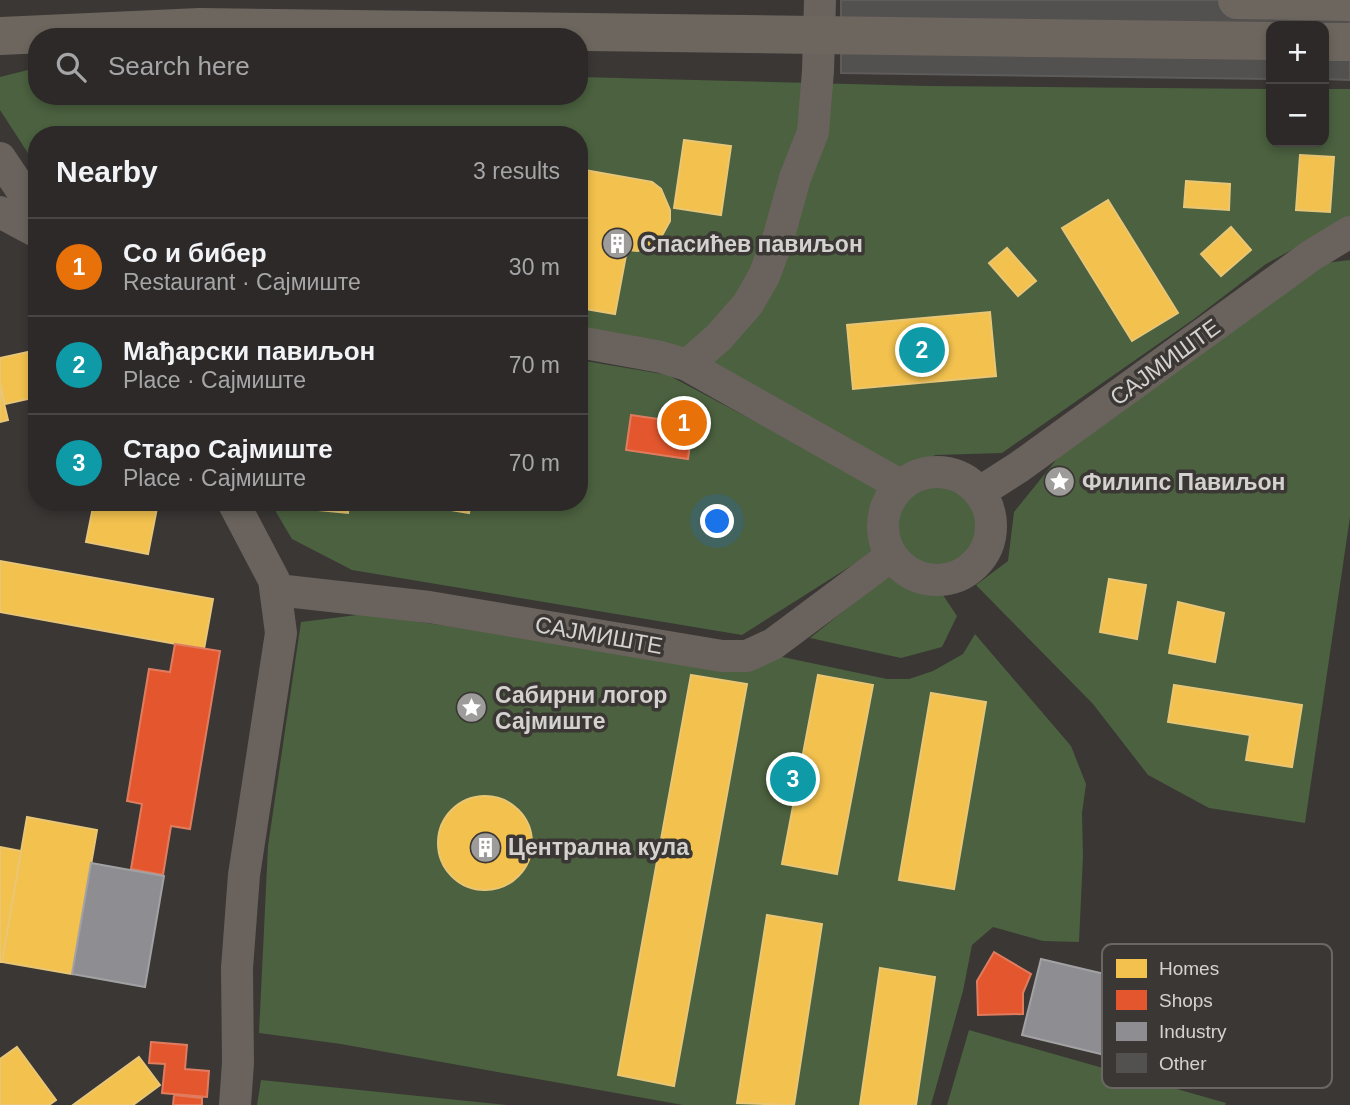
<!DOCTYPE html>
<meta charset="utf-8">
<style>
:root{--surface:#2c2928;--page:#383534;--text:#f1f3f6;--muted:#a6a6a8;--line:#484545;--accent:#9e9c9a}
body{margin:0;font-family:Arial,sans-serif;background:var(--page);color:var(--text)}
.controls{position:absolute;right:21px;top:21px;display:grid;overflow:hidden;border-radius:14px;box-shadow:0 4px 10px #0003}
.controls button{width:63px;height:63px;display:grid;place-items:center;padding:0;border:0;border-bottom:2px solid var(--line);background:var(--surface);color:var(--text);font:35px sans-serif}
.you{position:absolute;left:718px;top:522px;width:24px;height:24px;margin:-18px;border:5px solid #fff;border-radius:50%;background:#1a73e8;box-shadow:0 0 0 10px #1a73e833}
.badge{display:grid;place-items:center;width:46px;height:46px;border-radius:50%;background:var(--accent);color:#fff;font-size:23px;font-weight:700}
.pin{position:absolute;translate:-50% -50%;border:4px solid #fff;box-shadow:0 2px 7px #0006}
.list{margin:0;padding:0;list-style:none}
h2{display:flex;justify-content:space-between;align-items:center;height:91px;margin:0;padding:0 28px;font-size:30px}
h2 small{font-size:23px;font-weight:400;color:var(--muted)}
.list li{display:grid;grid-template-columns:46px 1fr auto;gap:21px;align-items:center;box-sizing:border-box;height:98px;padding:0 28px;border-top:2px solid var(--line)}
.list b{display:block;font-size:26px;white-space:nowrap}
.list p{margin:0;font-size:23px;white-space:nowrap;color:var(--muted)}
.list em{font-size:23px;font-style:normal;color:var(--muted)}
.icon{flex:none;width:38px;height:38px;fill:none;stroke:currentColor;stroke-width:2;stroke-linecap:round;stroke-linejoin:round}
.map{position:relative;flex:none;width:1350px;height:1105px;overflow:hidden}
.search{position:absolute;background:var(--surface);box-shadow:0 4px 10px #0003;left:28px;top:28px;width:560px;height:77px;display:flex;align-items:center;gap:18px;box-sizing:border-box;padding:0 24px;border-radius:28px;color:var(--muted);font-size:26px}
.panel{position:absolute;background:var(--surface);box-shadow:0 4px 10px #0003;left:28px;top:126px;width:560px;height:385px;border-radius:28px}
.map>svg:first-child{display:block}
.green{fill:#4b613f}
.homes{fill:#f2c14e;stroke:#e9c675;stroke-width:2}
.shops{fill:#e4572e;stroke:#df7c5f;stroke-width:2}
.industry{fill:#8d8d92;stroke:#a2a2a5;stroke-width:2}
.building{fill:#535050;stroke:#5e5c5b;stroke-width:2}
.lines{fill:none;stroke-linecap:round;stroke-linejoin:round}
.street{stroke:#6a635d;stroke-width:32}
.secondary{stroke:#6d665e;stroke-width:38}
.labels{text-anchor:middle;dominant-baseline:central;stroke-width:7;stroke-linejoin:round;paint-order:stroke}
.poi-label{font-size:23px;font-weight:bold;fill:#d4d2d0;stroke:#3b3734;text-anchor:start}
.street-label{font-size:23px;fill:#d4d2d0;stroke:#3b3734}
.key{fill:#3b3734;stroke:#696663;stroke-width:2}
.key-label{font-size:19px;fill:#d4d2d0}
</style>
<div class="map">
<svg width="1350" height="1105" viewBox="0 0 1350 1105">
<rect width="100%" height="100%" fill="#3a3735"/>
<path class="green" d="M 32,69 L 37,69 L 37,96 L 579,96 L 579,77 L 927,86 L 1271,89 L 1271,142 L 1324,142 L 1324,89 L 1350,89 L 1350,218 L 1266,264 L 1194,319 L 1002,453 L 936,455 L 895,470 L 579,328 L 579,135 L 37,135 L 37,167 L 0,110 L 0,77 Z
M 1350,260 L 1350,517 L 1305,823 L 1209,808 L 1148,775 L 1093,704 L 976,585 L 1008,561 L 1014,512 L 1073,439 L 1316,264 Z
M 579,360 L 668,375 L 880,488 C 864,511 866,526 873,552 L 742,635 L 352,570 L 292,539 L 270,502 L 579,502 Z
M 935,480 C 949,484 964,487 974,498 C 987,513 980,545 969,558 C 957,571 948,574 931,571 C 887,564 880,500 920,483 C 924,481 931,481 935,480 Z
M 891,573 L 919,590 L 941,592 L 957,616 L 942,647 L 901,658 L 810,638 Z
M 365,614 L 692,662 L 773,655 L 887,679 L 909,679 L 933,671 L 963,654 L 975,634 L 1071,746 L 1086,784 L 1082,813 L 1083,856 L 1079,942 L 1043,941 L 993,927 L 972,945 L 963,991 L 931,1105 L 683,1105 L 341,1044 L 259,1033 L 268,846 L 301,622 Z
M 969,1030 L 1226,1103 L 1225,1105 L 947,1105 Z
M 261,1080 L 507,1105 L 257,1105 Z"/>
<path class="homes" d="M 684,140 L 731,146 L 721,215 L 674,208 Z
M 1300,155 L 1334,157 L 1330,212 L 1296,210 Z
M 579,169 L 652,182 L 661,189 L 670,210 L 670,221 L 659,241 L 638,251 L 627,250 L 615,314 L 579,308 Z
M 1186,181 L 1230,184 L 1229,210 L 1184,207 Z
M 1108,200 L 1178,313 L 1132,341 L 1062,228 Z
M 1231,227 L 1251,250 L 1221,276 L 1201,254 Z
M 1007,248 L 1036,281 L 1018,296 L 989,263 Z
M 990,312 L 996,376 L 853,389 L 847,325 Z
M 37,350 L 37,397 L 5,404 L 0,383 L 0,358 Z
M 0,387 L 8,420 L 0,422 Z
M 94,502 L 143,502 L 142,505 L 157,508 L 148,554 L 86,542 Z
M 293,502 L 349,502 L 348,513 L 298,508 Z
M 404,502 L 471,502 L 469,513 Z
M 0,561 L 213,599 L 204,649 L 0,612 Z
M 1109,579 L 1146,585 L 1137,639 L 1100,632 Z
M 1178,602 L 1224,613 L 1215,662 L 1169,653 Z
M 691,675 L 747,684 L 674,1086 L 618,1075 Z
M 818,675 L 873,685 L 837,874 L 782,864 Z
M 1174,685 L 1302,705 L 1292,767 L 1246,760 L 1250,735 L 1168,722 Z
M 931,693 L 986,702 L 954,889 L 899,880 Z
M438 843a47 47 0 1 1 94 0a47 47 0 1 1-94 0Z
M 27,817 L 97,830 L 72,974 L 2,962 Z
M 0,847 L 21,851 L 2,962 L 0,962 Z
M 767,915 L 822,924 L 794,1105 L 737,1103 Z
M 880,968 L 935,977 L 916,1105 L 860,1105 Z
M 17,1047 L 56,1100 L 49,1105 L 0,1105 L 0,1059 Z
M 139,1057 L 160,1085 L 133,1105 L 73,1105 Z"/>
<path class="shops" d="M 631,415 L 693,424 L 688,459 L 626,450 Z
M 175,644 L 220,651 L 190,829 L 171,826 L 163,875 L 131,869 L 142,804 L 127,801 L 149,669 L 170,672 Z
M 994,952 L 1031,974 L 1023,993 L 1023,1014 L 978,1015 L 977,981 Z
M 151,1042 L 187,1045 L 185,1069 L 209,1071 L 207,1097 L 162,1093 L 165,1064 L 149,1063 Z
M 174,1095 L 202,1098 L 202,1105 L 173,1105 Z"/>
<path class="industry" d="M 91,863 L 164,876 L 145,987 L 72,974 Z
M 1041,959 L 1244,1007 L 1225,1084 L 1022,1035 Z"/>
<path class="building" d="M 841,0 L 1350,0 L 1350,80 L 1324,79 L 1324,26 L 1271,26 L 1271,79 L 841,73 Z"/>
<g class="lines">
<path class="street" d="M 0,158 L 37,213
M 0,212 L 37,232
M 579,342 L 661,357 L 687,365 L 900,485
M 687,365 L 718,338 L 748,304 L 764,276 L 778,239 L 795,178 L 813,132 L 818,71 L 820,0
M883 526a54 54 0 1 1 108 0a54 54 0 1 1-108 0Z
M 980,492 L 1019,467 L 1312,255 L 1350,232
M 233,502 L 274,580 L 281,633 L 244,875 L 237,968 L 238,1063 L 235,1105
M 277,590 L 429,607 L 722,656 L 747,656 L 773,644 L 891,556"/>
<path class="secondary" d="M 1237,0 L 1350,2
M 0,36 L 200,27 L 1271,41
M 1324,42 L 1350,42"/>
</g>
<defs>
<symbol id="building-disc" viewBox="-11 -11 22 22"><circle r="9.5" fill="#9e9c9a" stroke="#3b3734"/><path d="M-4-6H4V6H1V3H-1V6H-4ZM-2.5-4.3h1.7v1.8h-1.7ZM.8-4.3h1.7v1.8H.8ZM-2.5-1h1.7V.8h-1.7ZM.8-1h1.7V.8H.8Z" fill="#fff"/></symbol>
<symbol id="sight-disc" viewBox="-11 -11 22 22"><circle r="9.5" fill="#9e9c9a" stroke="#3b3734"/><path d="M0-6L1.8-2.2L6-1.7L2.9 1.2L3.7 5.4L0 3.3L-3.7 5.4L-2.9 1.2L-6-1.7L-1.8-2.2Z" fill="#fff"/></symbol>
</defs>
<g fill-rule="evenodd">
<use href="#building-disc" x="600" y="226" width="35" height="35"/>
<use href="#sight-disc" x="1042" y="464" width="35" height="35"/>
<use href="#sight-disc" x="454" y="690" width="35" height="35"/>
<use href="#building-disc" x="468" y="830" width="35" height="35"/>
</g>
<g class="labels">
<g class="poi-label">
<text x="640" y="244">Спасићев павиљон</text>
<text x="1082" y="482">Филипс Павиљон</text>
<text x="495" y="695">Сабирни логор<tspan x="495" dy="26">Сајмиште</tspan></text>
<text x="508" y="847">Централна кула</text>
</g>
<g class="street-label">
<text transform="translate(1165 362) rotate(-36)">САЈМИШТЕ</text>
<text transform="translate(599 635) rotate(10)">САЈМИШТЕ</text>
</g>
</g>
<rect x="1102" y="944" width="230" height="144" rx="10" class="key"/>
<rect x="1116" y="959" width="31" height="19" fill="#f2c14e"/>
<rect x="1116" y="990" width="31" height="20" fill="#e4572e"/>
<rect x="1116" y="1022" width="31" height="19" fill="#8d8d92"/>
<rect x="1116" y="1053" width="31" height="20" fill="#535050"/>
<g class="key-label">
<text x="1159" y="975">Homes</text>
<text x="1159" y="1007">Shops</text>
<text x="1159" y="1038">Industry</text>
<text x="1159" y="1070">Other</text>
</g>
</svg>
<div class="controls">
<button>+</button>
<button>−</button>
</div>
<div class="you"></div>
<div class="pin badge" style="left:684px;top:423px;background:#e8710a">1</div>
<div class="pin badge" style="left:922px;top:350px;background:#0f9aa8">2</div>
<div class="pin badge" style="left:793px;top:779px;background:#0f9aa8">3</div>
<div class="search"><svg class="icon" aria-label="search" viewBox="0 0 24 24"><circle cx="10" cy="10" r="6"/><path d="M15 15l6 6"/></svg>Search here</div>
<section class="panel">
<h2>Nearby<small>3 results</small></h2>
<ul class="list">
<li><span class="badge" style="background:#e8710a">1</span><div><b>Со и бибер</b><p>Restaurant · Сајмиште</p></div><em>30 m</em></li>
<li><span class="badge" style="background:#0f9aa8">2</span><div><b>Мађарски павиљон</b><p>Place · Сајмиште</p></div><em>70 m</em></li>
<li><span class="badge" style="background:#0f9aa8">3</span><div><b>Старо Сајмиште</b><p>Place · Сајмиште</p></div><em>70 m</em></li>
</ul>
</section>
</div>
